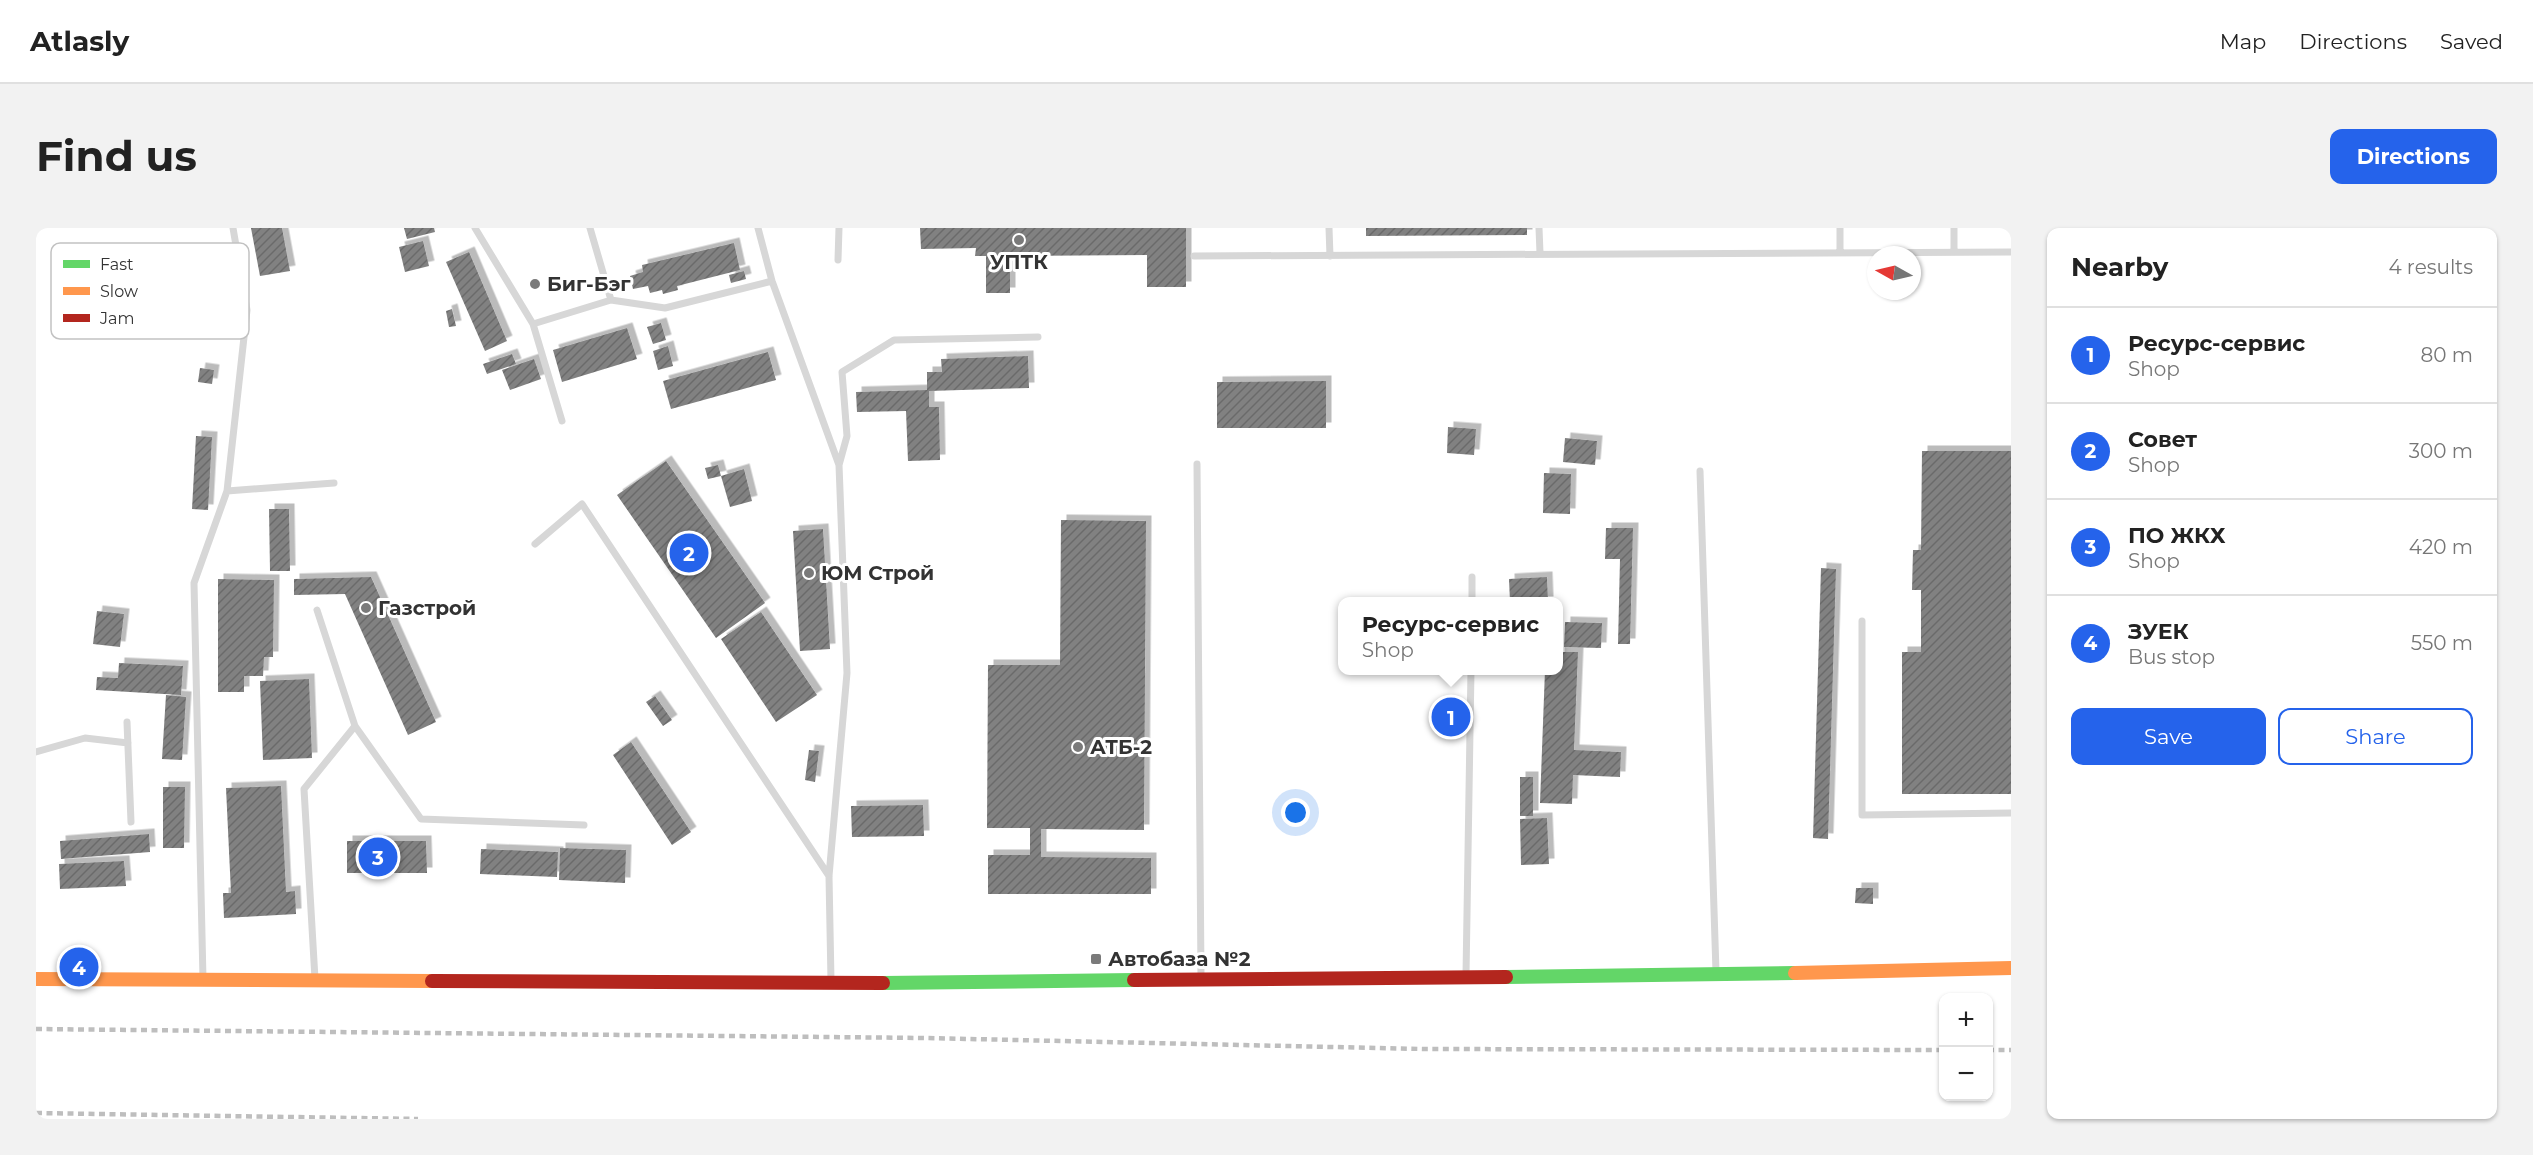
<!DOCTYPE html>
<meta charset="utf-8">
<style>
:root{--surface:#fff;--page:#f2f2f2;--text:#222;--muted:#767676;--line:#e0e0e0;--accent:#2563eb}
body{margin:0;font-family:Montserrat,sans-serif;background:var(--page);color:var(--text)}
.controls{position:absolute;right:18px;bottom:18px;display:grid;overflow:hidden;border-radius:12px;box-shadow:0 2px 4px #0004}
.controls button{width:54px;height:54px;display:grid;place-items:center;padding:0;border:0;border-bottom:2px solid var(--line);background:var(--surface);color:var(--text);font:30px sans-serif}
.compass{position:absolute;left:1831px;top:18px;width:54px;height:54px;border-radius:50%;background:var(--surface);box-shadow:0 2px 4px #0004;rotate:278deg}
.you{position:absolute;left:1260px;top:585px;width:21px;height:21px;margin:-15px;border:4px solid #fff;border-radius:50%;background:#1a73e8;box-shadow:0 0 0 9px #1a73e833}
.badge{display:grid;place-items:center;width:39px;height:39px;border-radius:50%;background:var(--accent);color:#fff;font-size:20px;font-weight:700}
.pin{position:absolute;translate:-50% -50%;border:3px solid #fff;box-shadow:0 2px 6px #0006}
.popup{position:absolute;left:1302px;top:369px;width:225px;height:78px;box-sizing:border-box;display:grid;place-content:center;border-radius:12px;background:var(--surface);filter:drop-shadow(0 2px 4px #0005);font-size:20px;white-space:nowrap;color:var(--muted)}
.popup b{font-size:22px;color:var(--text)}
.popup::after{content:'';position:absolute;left:50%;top:100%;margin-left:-12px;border:12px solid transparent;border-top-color:var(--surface)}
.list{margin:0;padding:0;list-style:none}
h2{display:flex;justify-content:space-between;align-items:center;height:78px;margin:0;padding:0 24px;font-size:26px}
h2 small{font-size:20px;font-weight:400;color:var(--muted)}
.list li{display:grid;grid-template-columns:39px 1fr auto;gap:18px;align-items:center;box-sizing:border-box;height:96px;padding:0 24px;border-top:2px solid var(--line)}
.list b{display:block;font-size:22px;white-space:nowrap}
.list p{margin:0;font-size:20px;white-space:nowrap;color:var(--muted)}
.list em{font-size:20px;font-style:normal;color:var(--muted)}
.actions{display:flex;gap:12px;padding:18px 24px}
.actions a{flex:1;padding:14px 0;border:2px solid var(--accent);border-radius:12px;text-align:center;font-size:21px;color:var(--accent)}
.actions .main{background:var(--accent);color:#fff}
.map{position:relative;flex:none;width:1975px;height:891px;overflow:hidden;border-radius:12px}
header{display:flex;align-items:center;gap:36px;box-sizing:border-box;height:84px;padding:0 30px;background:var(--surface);border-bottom:2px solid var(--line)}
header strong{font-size:28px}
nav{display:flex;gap:33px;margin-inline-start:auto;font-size:21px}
.intro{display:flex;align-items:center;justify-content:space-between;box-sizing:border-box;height:144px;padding:0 36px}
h1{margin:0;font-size:42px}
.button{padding:15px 27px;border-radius:12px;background:var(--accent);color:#fff;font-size:21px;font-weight:700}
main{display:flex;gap:36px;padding:0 36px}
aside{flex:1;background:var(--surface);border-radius:12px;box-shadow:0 2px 4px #0004}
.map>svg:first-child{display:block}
.building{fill:url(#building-hatch);filter:url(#shadow)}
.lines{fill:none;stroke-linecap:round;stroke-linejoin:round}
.lane{stroke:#d7d7d7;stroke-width:7}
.fast{stroke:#63d668;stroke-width:14}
.slow{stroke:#ff974d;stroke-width:14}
.jam{stroke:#b3261e;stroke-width:14}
.rail{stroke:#bebebe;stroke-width:4.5;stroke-dasharray:6 4.5;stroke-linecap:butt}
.poi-dot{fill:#7a7a7a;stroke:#fff;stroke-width:2}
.labels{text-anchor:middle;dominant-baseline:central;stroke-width:6;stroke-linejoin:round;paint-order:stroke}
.poi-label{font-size:20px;font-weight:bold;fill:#333;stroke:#fff;text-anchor:start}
.key{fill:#fff;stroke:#c2c2c2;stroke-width:1.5}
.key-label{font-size:16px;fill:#333}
</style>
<header>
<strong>Atlasly</strong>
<nav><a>Map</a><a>Directions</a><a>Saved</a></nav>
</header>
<div class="intro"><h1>Find us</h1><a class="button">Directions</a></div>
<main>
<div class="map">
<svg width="1975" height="891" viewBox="0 0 1975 891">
<defs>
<pattern id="building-hatch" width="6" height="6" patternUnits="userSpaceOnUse" patternTransform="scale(1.5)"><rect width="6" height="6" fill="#818181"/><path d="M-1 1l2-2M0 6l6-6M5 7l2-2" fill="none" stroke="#6a6a6a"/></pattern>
<filter id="shadow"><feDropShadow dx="5.5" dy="-5.5" stdDeviation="0" flood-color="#0004"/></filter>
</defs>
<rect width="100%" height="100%" fill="#fff"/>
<path class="building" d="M 215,0 L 246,0 L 254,43 L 224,48 Z
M 368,0 L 398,0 L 399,4 L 371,11 Z
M 884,0 L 1150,0 L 1150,59 L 1111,59 L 1111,27 L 974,28 L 974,65 L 950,65 L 950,28 L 939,28 L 940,20 L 885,21 Z
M 1330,0 L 1491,0 L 1491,7 L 1330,8 Z
M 387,13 L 393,38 L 369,44 L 363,19 Z
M 698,15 L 704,42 L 641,58 L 642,62 L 627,66 L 626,62 L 614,65 L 612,58 L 597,61 L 594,48 L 607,44 L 606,37 Z
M 433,24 L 471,113 L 449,123 L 410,34 Z
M 708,43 L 710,51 L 695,55 L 693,47 Z
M 416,81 L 420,98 L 413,99 L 410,83 Z
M 625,95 L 630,112 L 617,116 L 611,99 Z
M 591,100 L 601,131 L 526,154 L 517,122 Z
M 632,118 L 637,138 L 622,142 L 617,123 Z
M 732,124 L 740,152 L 635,181 L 627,153 Z
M 476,126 L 480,136 L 451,146 L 447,136 Z
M 992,128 L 993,160 L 893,163 L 893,179 L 903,179 L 904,232 L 872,233 L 870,183 L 821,184 L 820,164 L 891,162 L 891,144 L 906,144 L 905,131 Z
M 498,131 L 505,151 L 474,162 L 466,142 Z
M 164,140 L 178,142 L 176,156 L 162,154 Z
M 1290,153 L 1290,200 L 1181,200 L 1181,154 Z
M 1412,199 L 1440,201 L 1438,227 L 1411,225 Z
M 160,208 L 176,209 L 172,282 L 156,281 Z
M 1529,210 L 1561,213 L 1559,237 L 1527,234 Z
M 1886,223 L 1975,223 L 1975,566 L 1866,566 L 1866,424 L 1885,424 L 1885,362 L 1876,362 L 1877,322 L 1885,322 Z
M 630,233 L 729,375 L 680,410 L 581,267 Z
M 682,237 L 685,248 L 672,251 L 669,240 Z
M 708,241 L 716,273 L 694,279 L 685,248 Z
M 1508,245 L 1535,246 L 1534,286 L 1507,285 Z
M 233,281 L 253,281 L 254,343 L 234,343 Z
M 1025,292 L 1110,293 L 1108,602 L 1005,601 L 1005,629 L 1115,630 L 1115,666 L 952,666 L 952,627 L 994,627 L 994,600 L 951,600 L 952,437 L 1024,437 Z
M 1570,300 L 1597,300 L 1594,416 L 1582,416 L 1584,331 L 1569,331 Z
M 787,301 L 794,421 L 764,423 L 757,303 Z
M 1785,340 L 1800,341 L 1792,611 L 1777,610 Z
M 335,349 L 400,494 L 372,507 L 309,366 L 258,367 L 258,351 Z
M 1511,349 L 1512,374 L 1474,374 L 1473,351 Z
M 182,351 L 238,352 L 237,429 L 228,429 L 227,448 L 208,448 L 208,464 L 182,464 Z
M 61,383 L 88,386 L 84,419 L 57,416 Z
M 725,384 L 781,467 L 740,494 L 685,411 Z
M 1529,394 L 1566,395 L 1565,420 L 1528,419 Z
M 1523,424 L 1542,424 L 1538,522 L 1585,524 L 1584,549 L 1537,547 L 1536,576 L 1504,575 L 1509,442 L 1523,442 Z
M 83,435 L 147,438 L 145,467 L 60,462 L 61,449 L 82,450 Z
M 273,451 L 276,530 L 227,532 L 224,453 Z
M 130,467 L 150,469 L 146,532 L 126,531 Z
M 619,468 L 636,492 L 627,498 L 610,474 Z
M 595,514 L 655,604 L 636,617 L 577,527 Z
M 773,522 L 783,523 L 779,554 L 769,552 Z
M 1484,549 L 1497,549 L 1497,588 L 1484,588 Z
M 245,558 L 250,664 L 259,663 L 260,686 L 188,690 L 187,665 L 195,665 L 190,560 Z
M 127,559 L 149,559 L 148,620 L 127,620 Z
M 887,577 L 888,608 L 816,609 L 815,578 Z
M 1511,590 L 1513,636 L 1485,637 L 1484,591 Z
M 113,606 L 114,624 L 25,631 L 24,613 Z
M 311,613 L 390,613 L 391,645 L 311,645 Z
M 524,620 L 590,622 L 589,655 L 523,652 Z
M 445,621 L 522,624 L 521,649 L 444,646 Z
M 88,633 L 90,658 L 24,661 L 23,636 Z
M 1820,660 L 1837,660 L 1837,676 L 1819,675 Z"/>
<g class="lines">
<path class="lane" d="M 439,0 L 497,96 L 575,72
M 554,0 L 575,72 L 629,80 L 736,53
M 722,0 L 736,53 L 803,237 L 811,445 L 793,648 L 795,753
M 1293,0 L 1294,28
M 1503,0 L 1504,25
M 1918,0 L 1918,24
M 1804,25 L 1804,0
M 1158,28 L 1975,24
M 802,32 L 803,0
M 497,96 L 526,193
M 1161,236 L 1165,749
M 803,237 L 811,208 L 806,144 L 858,112 L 1002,109
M 1664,243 L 1680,744
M 191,263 L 298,255
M 499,316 L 546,276 L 793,648
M 1436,374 L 1436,349
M 281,382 L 319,498 L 385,591 L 548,597
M 1826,393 L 1826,587 L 1975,585
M 91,494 L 95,594
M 0,524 L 49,510 L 92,515
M 1430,747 L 1435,442
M 167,751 L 158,355 L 191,263 L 211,82 L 197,0
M 279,751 L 268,561 L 319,498"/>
<path class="fast" d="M 1470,749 L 1759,745
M 847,755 L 1098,752"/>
<path class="slow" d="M 1759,745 L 1975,740
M 0,751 L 396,753"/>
<path class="jam" d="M 1098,752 L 1470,749
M 396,753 L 847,755"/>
<path class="rail" d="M 0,801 L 889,810 L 1387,821 L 1908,822
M 1952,822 L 1975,822
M 0,885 L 382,891"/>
</g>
<g class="poi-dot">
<circle cx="983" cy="12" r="6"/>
<circle cx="499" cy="56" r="6"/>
<circle cx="773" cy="345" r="6"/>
<circle cx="330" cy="380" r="6"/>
<circle cx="1042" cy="519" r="6"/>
<rect x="1054" y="725" width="12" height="12" rx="3"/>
</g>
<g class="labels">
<g class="poi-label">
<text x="983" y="34" text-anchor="middle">УПТК</text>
<text x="511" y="56">Биг-Бэг</text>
<text x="785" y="345">ЮМ Строй</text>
<text x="342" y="380">Газстрой</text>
<text x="1054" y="519">АТБ-2</text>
<text x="1072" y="731">Автобаза №2</text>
</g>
</g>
<rect x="15" y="15" width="198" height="96" rx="9" class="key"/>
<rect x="27" y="32" width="27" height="8" fill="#63d668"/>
<rect x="27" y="59" width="27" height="8" fill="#ff974d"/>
<rect x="27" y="86" width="27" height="8" fill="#b3261e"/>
<g class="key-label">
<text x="64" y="42">Fast</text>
<text x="64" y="69">Slow</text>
<text x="64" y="96">Jam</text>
</g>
</svg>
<div class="controls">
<button>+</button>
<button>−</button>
</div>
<svg class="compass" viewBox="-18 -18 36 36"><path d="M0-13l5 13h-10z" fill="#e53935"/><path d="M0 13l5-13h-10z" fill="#767676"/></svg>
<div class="you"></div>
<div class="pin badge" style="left:1415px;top:489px">1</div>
<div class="popup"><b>Ресурс-сервис</b>Shop</div>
<div class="pin badge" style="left:653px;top:325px">2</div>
<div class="pin badge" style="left:342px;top:629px">3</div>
<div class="pin badge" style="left:43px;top:739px">4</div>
</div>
<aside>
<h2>Nearby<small>4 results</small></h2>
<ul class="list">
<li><span class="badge">1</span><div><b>Ресурс-сервис</b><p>Shop</p></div><em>80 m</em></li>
<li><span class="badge">2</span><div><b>Совет</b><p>Shop</p></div><em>300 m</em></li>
<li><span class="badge">3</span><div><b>ПО ЖКХ</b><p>Shop</p></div><em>420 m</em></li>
<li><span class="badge">4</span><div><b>ЗУЕК</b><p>Bus stop</p></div><em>550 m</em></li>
</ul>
<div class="actions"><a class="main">Save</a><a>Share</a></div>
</aside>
</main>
